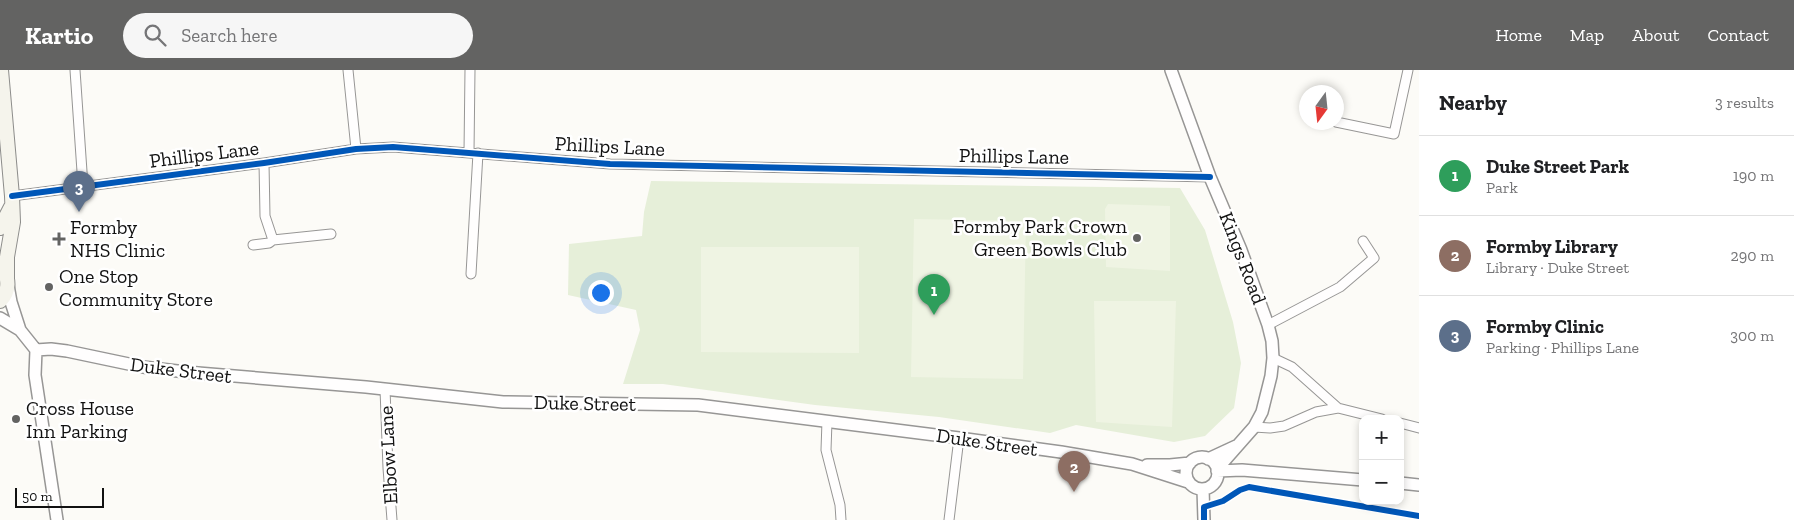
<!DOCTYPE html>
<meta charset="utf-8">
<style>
:root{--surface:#fff;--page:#f6f6f6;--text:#202124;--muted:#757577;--line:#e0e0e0;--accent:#636362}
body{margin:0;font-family:"Zilla Slab",serif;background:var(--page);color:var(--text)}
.controls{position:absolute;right:15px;bottom:15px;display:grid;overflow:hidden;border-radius:10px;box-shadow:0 2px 8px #0003}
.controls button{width:45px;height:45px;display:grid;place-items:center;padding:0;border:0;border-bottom:1px solid var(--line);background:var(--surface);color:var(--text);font:25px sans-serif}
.compass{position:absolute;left:1299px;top:15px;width:45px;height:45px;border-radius:50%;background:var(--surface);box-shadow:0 2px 8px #0003;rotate:195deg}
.scale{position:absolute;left:15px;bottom:12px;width:89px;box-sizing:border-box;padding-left:5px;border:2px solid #111;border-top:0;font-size:14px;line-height:18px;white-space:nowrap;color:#111;-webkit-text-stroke:4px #fff;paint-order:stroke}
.you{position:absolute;left:600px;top:222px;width:18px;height:18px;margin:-12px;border:4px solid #fff;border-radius:50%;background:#1a73e8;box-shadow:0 0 0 8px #1a73e833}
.badge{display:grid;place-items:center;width:32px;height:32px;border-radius:50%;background:var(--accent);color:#fff;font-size:16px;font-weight:700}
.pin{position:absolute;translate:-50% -41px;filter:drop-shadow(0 1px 2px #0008)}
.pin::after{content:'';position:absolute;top:26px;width:18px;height:15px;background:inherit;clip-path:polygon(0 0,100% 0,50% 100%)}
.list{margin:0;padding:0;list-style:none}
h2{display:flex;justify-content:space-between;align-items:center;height:65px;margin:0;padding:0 20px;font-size:21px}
h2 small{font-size:16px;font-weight:400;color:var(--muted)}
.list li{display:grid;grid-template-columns:32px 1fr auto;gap:15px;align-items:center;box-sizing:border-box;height:80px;padding:0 20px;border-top:1px solid var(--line)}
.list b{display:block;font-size:19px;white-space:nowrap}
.list p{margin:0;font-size:16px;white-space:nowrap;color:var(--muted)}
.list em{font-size:16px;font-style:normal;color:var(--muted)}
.icon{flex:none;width:28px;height:28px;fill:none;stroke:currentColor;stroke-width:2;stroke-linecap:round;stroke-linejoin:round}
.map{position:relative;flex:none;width:1419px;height:450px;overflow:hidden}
header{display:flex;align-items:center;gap:30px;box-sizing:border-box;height:70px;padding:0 25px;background:var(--accent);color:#fff}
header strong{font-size:24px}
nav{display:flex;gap:28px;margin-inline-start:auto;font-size:18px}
.search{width:350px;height:45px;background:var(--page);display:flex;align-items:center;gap:12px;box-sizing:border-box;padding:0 18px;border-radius:28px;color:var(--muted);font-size:19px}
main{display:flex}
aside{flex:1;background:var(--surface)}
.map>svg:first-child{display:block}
.green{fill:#e6efd9}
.pitch{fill:#eff4e3}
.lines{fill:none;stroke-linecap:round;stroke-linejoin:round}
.minor-casing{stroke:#979695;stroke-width:11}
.tertiary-casing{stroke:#979695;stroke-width:14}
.secondary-casing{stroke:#8d8d8b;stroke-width:16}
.minor{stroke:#fffefe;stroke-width:9}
.tertiary{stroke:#fffefe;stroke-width:11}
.secondary{stroke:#f5f4ec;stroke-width:14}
.cycleway-casing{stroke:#fff;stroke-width:9}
.cycleway{stroke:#0057b8;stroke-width:6}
.poi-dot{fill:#636362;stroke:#fff;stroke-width:2}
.labels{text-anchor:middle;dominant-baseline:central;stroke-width:5;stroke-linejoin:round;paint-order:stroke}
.street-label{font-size:20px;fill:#111;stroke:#fff}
.poi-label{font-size:20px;fill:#111;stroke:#fff;text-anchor:start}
</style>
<header>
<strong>Kartio</strong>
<div class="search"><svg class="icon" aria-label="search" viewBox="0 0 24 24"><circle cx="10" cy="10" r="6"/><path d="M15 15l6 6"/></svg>Search here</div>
<nav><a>Home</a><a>Map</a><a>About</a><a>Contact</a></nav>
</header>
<main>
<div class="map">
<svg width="1419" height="450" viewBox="0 0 1419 450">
<rect width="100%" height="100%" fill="#fcfbf7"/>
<path class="green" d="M 651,111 L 1180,118 L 1205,160 L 1233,252 L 1241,293 L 1234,338 L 1205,366 L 1174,372 L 1076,355 L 1050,363 L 939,347 L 815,335 L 663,314 L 623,314 L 640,260 L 636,240 L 568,225 L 569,174 L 642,166 L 644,142 Z"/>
<path class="pitch" d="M 1108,134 L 1170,136 L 1170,201 L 1106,197 L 1105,139 Z
M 914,149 L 1026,151 L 1023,309 L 911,307 Z
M 701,177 L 859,177 L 859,283 L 701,282 Z
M 1094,231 L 1176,231 L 1172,357 L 1096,352 Z"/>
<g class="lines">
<defs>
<path id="minor" d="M 75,0 L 83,116
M 348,0 L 356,79
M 1336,52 L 1394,64 L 1408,0
M 469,82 L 470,0
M 264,93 L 265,146 L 273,170
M 12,126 L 264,93 L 356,79 L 393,77 L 610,94 L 1210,107
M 253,175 L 269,173 L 273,170 L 331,164
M 471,204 L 478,83
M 1268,255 L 1340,217 L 1374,188 L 1363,171
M 1273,288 L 1292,297 L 1338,338
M 385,319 L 388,398 L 392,450
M 827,351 L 826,380 L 840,435 L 841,450
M 1400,353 L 1419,358
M 1254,357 L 1270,358 L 1284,356 L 1316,342 L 1338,338 L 1382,349
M 949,450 L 959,368"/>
<path id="tertiary" d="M 1171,0 L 1210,107 L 1241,180 L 1268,255 L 1272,271 L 1273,288 L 1271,306 L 1262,342 L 1254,357 L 1217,399
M 8,215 L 11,232 L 20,260
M 0,248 L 20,260 L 36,280 L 35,305 L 57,450
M 36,280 L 51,279 L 67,281 L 143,297 L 186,302 L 366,317 L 503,332 L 698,335 L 959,368 L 1061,382 L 1132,394 L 1188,412
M1186 403a16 16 0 1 1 32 0a16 16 0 1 1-32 0Z
M 1208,389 L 1236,376
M 1147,395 L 1170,395 L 1190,393
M 1217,401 L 1242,400 L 1363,410
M 1400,413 L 1419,415
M 1203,419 L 1204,450"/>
<path id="secondary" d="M 1,0 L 12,126 L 13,152 L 7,187 L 7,208
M 0,158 L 11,137
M 0,231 C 9,222 9,211 4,200"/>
</defs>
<use href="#minor" class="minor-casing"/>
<use href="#tertiary" class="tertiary-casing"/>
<use href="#secondary" class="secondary-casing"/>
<use href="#minor" class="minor"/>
<use href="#tertiary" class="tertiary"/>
<use href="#secondary" class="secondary"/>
<defs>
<path id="cycleway" d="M 12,126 L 264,93 L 356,79 L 393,77 L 610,94 L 1210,107
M 1204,450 L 1204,437 L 1223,431 L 1240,420 L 1249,417 L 1419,446"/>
</defs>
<use href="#cycleway" class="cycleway-casing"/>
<use href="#cycleway" class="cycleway"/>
</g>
<g class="poi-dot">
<circle cx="1137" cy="168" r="5"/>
<path d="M56.5 161.5h5v5h5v5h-5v5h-5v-5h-5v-5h5z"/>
<circle cx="49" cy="217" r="5"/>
<circle cx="16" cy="349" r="5"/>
</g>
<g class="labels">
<g class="street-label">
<text transform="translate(610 76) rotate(3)">Phillips Lane</text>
<text transform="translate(204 84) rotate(-7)">Phillips Lane</text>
<text transform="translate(1014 86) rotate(1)">Phillips Lane</text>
<text transform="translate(1243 188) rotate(69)">Kings Road</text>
<text transform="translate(181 300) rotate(7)">Duke Street</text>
<text transform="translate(585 333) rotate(1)">Duke Street</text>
<text transform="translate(987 372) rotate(8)">Duke Street</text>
<text transform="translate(388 385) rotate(-93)">Elbow Lane</text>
</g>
<g class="poi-label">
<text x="1127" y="156" text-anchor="end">Formby Park Crown<tspan x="1127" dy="23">Green Bowls Club</tspan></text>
<text x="70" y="157">Formby<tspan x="70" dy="23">NHS Clinic</tspan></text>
<text x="59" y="206">One Stop<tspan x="59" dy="23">Community Store</tspan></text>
<text x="26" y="338">Cross House<tspan x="26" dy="23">Inn Parking</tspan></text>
</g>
</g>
</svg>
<div class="controls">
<button>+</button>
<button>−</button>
</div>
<svg class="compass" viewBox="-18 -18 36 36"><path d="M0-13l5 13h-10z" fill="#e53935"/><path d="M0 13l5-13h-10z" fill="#757577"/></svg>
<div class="scale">50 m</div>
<div class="you"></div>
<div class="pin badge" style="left:934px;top:245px;background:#2e9e5b">1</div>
<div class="pin badge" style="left:1074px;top:422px;background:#8d6e63">2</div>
<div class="pin badge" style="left:79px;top:142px;background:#5c6f8a">3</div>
</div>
<aside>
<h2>Nearby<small>3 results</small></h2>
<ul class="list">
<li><span class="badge" style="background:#2e9e5b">1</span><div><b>Duke Street Park</b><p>Park</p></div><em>190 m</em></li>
<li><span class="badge" style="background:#8d6e63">2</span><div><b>Formby Library</b><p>Library · Duke Street</p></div><em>290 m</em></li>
<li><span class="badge" style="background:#5c6f8a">3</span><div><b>Formby Clinic</b><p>Parking · Phillips Lane</p></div><em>300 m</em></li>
</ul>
</aside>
</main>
